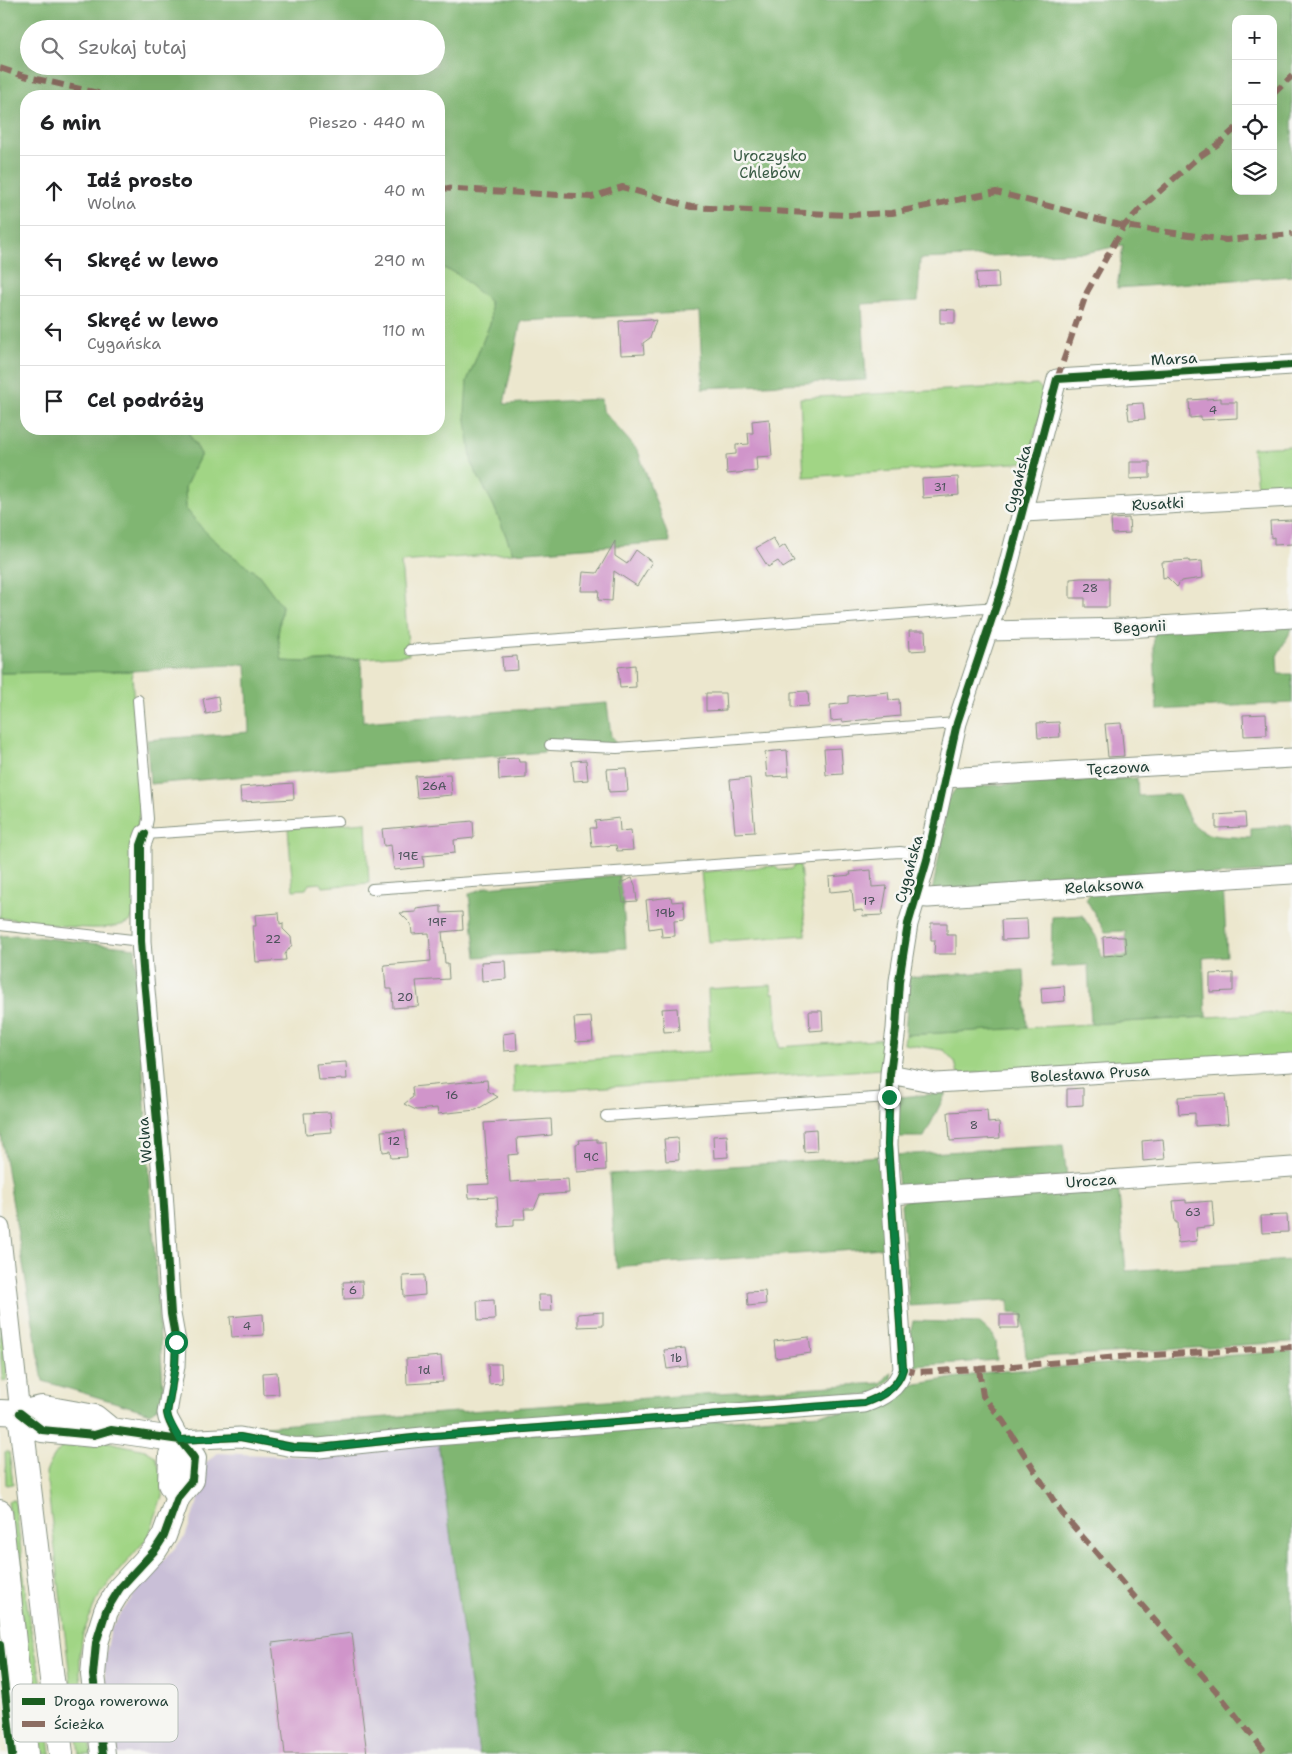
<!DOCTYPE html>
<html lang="pl">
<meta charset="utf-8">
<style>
:root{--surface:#fff;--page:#f6f6f6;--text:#202124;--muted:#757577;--line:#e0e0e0}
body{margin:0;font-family:"Shantell Sans",sans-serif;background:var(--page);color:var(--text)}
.controls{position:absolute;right:15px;top:15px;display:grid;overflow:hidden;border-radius:10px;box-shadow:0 5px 20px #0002}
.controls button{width:45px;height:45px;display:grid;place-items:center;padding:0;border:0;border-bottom:1px solid var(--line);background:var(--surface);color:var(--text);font:25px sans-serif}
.stop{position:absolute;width:15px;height:15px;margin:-11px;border:4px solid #0b8043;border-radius:50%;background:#fff}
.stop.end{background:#0b8043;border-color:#fff;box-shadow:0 1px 5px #0008}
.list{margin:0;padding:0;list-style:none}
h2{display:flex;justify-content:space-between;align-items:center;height:65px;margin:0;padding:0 20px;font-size:21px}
h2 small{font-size:16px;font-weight:400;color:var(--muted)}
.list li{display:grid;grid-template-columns:32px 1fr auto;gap:15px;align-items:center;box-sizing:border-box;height:70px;padding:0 20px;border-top:1px solid var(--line)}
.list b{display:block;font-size:19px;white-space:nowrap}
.list p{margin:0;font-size:16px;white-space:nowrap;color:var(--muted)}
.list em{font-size:16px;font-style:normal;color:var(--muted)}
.icon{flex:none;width:28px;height:28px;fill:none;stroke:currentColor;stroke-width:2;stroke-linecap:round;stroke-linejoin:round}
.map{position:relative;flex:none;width:1292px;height:1754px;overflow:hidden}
.search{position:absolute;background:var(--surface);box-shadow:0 5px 20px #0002;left:20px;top:20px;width:425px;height:55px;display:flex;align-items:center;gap:12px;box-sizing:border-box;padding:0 18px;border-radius:28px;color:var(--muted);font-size:19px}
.panel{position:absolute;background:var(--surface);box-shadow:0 5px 20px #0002;left:20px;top:90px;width:425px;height:345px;border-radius:20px}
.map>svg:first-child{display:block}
.industrial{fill:#c9bfd7}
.green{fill:#a1d585;stroke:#60895c}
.forest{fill:#80b672;stroke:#507a53;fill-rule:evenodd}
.building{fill:#d095ca}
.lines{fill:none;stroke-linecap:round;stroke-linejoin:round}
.service-casing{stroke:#869281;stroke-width:12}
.minor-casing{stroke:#869281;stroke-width:21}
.tertiary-casing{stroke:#869281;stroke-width:26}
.service{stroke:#fff;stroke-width:10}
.minor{stroke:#fff;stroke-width:19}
.tertiary{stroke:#fff;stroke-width:24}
.quiet{stroke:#8d6e63;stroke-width:6;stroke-dasharray:12 6;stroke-linecap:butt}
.cycleway-casing{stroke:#f6f6f2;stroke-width:11}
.cycleway{stroke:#1b5e20;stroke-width:8}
.route{stroke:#0b8043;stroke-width:6}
.labels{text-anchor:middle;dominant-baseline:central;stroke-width:5;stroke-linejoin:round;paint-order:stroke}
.number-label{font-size:12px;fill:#4b535a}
.park-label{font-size:15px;fill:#395b44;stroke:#f6f6f2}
.street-label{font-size:15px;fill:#1f3d34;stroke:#f6f6f2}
.key{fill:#f6f6f2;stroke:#b6beb9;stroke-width:1}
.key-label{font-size:14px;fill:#1f3d34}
</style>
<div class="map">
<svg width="1292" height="1754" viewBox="0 0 1292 1754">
<rect width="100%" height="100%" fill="#f6f6f2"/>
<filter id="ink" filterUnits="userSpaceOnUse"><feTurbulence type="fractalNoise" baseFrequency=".02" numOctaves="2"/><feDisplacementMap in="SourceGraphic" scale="10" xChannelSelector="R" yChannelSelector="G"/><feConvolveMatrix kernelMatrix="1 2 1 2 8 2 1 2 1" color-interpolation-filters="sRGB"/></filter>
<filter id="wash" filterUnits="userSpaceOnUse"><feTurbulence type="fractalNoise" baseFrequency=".0096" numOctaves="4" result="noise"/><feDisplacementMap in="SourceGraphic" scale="20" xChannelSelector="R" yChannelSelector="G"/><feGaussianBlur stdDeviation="1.12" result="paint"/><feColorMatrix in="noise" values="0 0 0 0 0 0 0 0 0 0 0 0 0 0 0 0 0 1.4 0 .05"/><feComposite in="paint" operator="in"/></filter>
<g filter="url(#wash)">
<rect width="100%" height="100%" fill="#ece7ce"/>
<path class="industrial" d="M 438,1440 L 479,1754 L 114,1754 L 104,1664 L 111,1628 L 139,1587 L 185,1537 L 201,1493 L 205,1463 L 218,1453 L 315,1457 Z"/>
<path class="green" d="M 439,266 L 457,274 L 490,302 L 491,321 L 467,381 L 472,465 L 493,504 L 513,553 L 401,562 L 409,655 L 304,662 L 282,661 L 278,635 L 282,606 L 258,574 L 230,554 L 213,539 L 200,526 L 186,509 L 185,487 L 201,454 L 186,429 L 439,429 Z
M 1037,385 L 1046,393 L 1028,462 L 804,477 L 800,398 Z
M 1292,446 L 1292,491 L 1258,493 L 1252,448 Z
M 132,671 L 136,744 L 143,794 L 138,822 L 138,879 L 135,912 L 130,922 C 94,937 39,920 0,918 L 0,673 Z
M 366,822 L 369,883 L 323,887 L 321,883 L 309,884 L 306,889 L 293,890 L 288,828 Z
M 795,865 L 800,865 L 806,935 L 708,942 L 701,872 L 775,866 L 779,870 L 792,869 Z
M 771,985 L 772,993 L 775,993 L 779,1047 L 888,1039 L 883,1069 L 514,1093 L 513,1065 L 710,1051 L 708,989 Z
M 1292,1012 L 1292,1057 L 958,1074 L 955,1062 L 944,1050 L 904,1044 L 905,1035 Z
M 0,1305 L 8,1367 L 6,1381 L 3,1381 C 0,1365 0,1324 0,1305 Z
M 104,1441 L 145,1450 L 155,1456 L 161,1473 L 163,1484 L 162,1496 L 149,1536 L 112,1579 L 96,1601 L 83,1634 L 80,1652 L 80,1674 L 91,1754 L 79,1754 L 46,1473 C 50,1462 59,1445 71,1442 C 78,1439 96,1441 104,1441 Z
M 7,1451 L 9,1452 L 13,1484 L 6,1485 L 5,1452 Z
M 15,1500 L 29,1620 L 45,1699 L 51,1754 L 38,1754 L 8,1501 Z"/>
<path class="forest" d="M 0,0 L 1292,0 L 1292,276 L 1117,288 L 1123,245 L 1089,252 L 920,259 L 918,301 L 862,304 L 866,380 L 703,388 L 699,312 L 521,321 L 504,404 L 601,399 L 602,410 L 638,451 L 670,542 L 513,553 L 493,504 L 472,465 L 465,413 L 467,381 L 491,321 L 490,302 L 457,274 L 439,266 L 439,96 L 26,96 L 26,429 L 186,429 L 201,454 L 185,487 L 186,509 L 200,526 L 213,539 L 230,554 L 258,574 L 282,606 L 278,635 L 282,661 L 304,662 L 361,659 L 363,722 L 607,703 L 611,736 L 616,744 L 546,742 L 544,752 L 150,784 L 147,740 L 249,732 L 246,664 L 132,671 L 0,673 ZM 1236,19 L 1273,19 L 1273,191 L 1236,191 ZM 29,29 L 436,29 L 436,66 L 29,66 Z
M 1287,622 L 1292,629 L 1277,656 L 1278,674 L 1292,674 L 1292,703 L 1157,710 L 1153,630 Z
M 1137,778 L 1138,796 L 1178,794 L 1191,822 L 1204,833 L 1218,836 L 1251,838 L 1251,828 L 1292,825 L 1292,870 L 932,892 L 942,841 L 946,802 L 957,787 Z
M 619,875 L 623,902 L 626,948 L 476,957 L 469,894 L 487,887 Z
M 1223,884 L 1227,956 L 1203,958 L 1206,1017 L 1091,1024 L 1088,965 L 1051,967 L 1052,917 L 1082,915 L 1097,938 L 1101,958 L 1128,956 L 1125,931 L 1105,932 L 1086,899 L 1090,893 Z
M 18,935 L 135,948 L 164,1400 L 151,1413 L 43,1381 L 0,1129 L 0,936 Z
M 1024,970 L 1027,1028 L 905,1035 L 909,977 Z
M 946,1093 L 924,1137 L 896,1137 L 899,1097 Z
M 1063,1145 L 1067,1177 L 899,1189 L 896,1155 Z
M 882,1156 L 888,1253 L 883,1248 L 625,1266 L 618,1270 L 615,1259 L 610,1174 Z
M 1118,1183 L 1126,1271 L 1292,1260 L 1292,1342 L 1026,1358 L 1022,1314 L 1009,1313 L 1009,1300 L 909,1306 L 901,1204 L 905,1200 Z
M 913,1321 L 980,1323 L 993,1335 L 996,1342 L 997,1360 L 914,1366 L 911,1330 Z
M 1292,1351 L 1292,1754 L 479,1754 L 438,1440 L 864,1411 L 905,1386 L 990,1372 Z
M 892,1371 L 891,1379 L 874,1394 L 353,1440 C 321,1440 289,1444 260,1430 L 260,1424 L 265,1426 L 703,1394 L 881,1383 Z"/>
<g id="blocks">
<path class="building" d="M 998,272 L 999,288 L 977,289 L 976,273 Z
M 940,309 L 955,310 L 955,323 L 940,323 Z
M 651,319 L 651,321 L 656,320 L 650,338 L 643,343 L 644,354 L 621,355 L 619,321 Z
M 1221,398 L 1221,402 L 1237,402 L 1237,418 L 1201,420 L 1201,417 L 1190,418 L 1189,400 Z
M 1143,403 L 1145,419 L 1129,420 L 1127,404 Z
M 769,419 L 772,456 L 756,457 L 757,471 L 727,474 L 726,455 L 736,454 L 736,445 L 749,444 L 748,433 L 753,433 L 752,421 Z
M 1130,462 L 1150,462 L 1150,478 L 1130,479 Z
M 958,477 L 959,495 L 923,498 L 922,479 Z
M 1129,518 L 1130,533 L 1112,534 L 1111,519 Z
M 1292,520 L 1292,544 L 1274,545 L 1274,537 L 1271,538 L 1270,521 Z
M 773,538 L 779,549 L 785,545 L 794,561 L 783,568 L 778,561 L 768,567 L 756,548 Z
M 615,541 L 615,556 L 627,564 L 636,550 L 652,562 L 637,586 L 614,571 L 612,601 L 598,600 L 599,591 L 581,591 L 583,572 L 597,573 Z
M 1189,560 L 1189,562 L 1202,561 L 1203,578 L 1181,581 L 1177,587 L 1167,577 L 1163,578 L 1162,562 Z
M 1081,578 L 1109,578 L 1109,607 L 1085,607 L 1085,598 L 1070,598 L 1070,579 Z
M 909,631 L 925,631 L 926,650 L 910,651 Z
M 517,656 L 518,670 L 503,671 L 502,657 Z
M 635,665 L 636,687 L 620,688 L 618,667 Z
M 808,691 L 809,706 L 791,707 L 791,692 Z
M 888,692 L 889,700 L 899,699 L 900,716 L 842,722 L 842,720 L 831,721 L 830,705 L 848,703 L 848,696 Z
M 706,693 L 725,693 L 726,710 L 706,711 Z
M 218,696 L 220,711 L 206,714 L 203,699 Z
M 1266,714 L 1267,735 L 1244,736 L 1243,715 Z
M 1059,722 L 1060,737 L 1038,738 L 1037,723 Z
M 1121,723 L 1124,756 L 1108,757 L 1105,724 Z
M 841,748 L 843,774 L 826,775 L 824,749 Z
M 787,750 L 789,776 L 767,777 L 765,752 Z
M 518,758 L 519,762 L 526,762 L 526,778 L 499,780 L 498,759 Z
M 586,760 L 588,780 L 574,781 L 572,761 Z
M 626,768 L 628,791 L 609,792 L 607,769 Z
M 450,774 L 452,795 L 417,798 L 415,776 Z
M 750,778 L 755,832 L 735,833 L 730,780 Z
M 293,783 L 294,799 L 241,802 L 240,787 Z
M 1245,813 L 1246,827 L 1216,828 L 1216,815 Z
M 619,818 L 620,831 L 631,830 L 633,850 L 617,851 L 616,845 L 592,847 L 590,828 L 596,828 L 595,821 Z
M 473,821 L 474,838 L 454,840 L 455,853 L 423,856 L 424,867 L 394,870 L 391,845 L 384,846 L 382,829 Z
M 871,870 L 872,887 L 887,886 L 882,915 L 863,916 L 862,910 L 854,911 L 852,890 L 830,892 L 829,877 L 851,875 L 850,872 Z
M 632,878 L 635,885 L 637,901 L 623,902 L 620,883 Z
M 671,897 L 672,902 L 683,901 L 684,920 L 674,921 L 675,936 L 662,937 L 661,927 L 649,929 L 646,900 Z
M 441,906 L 441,913 L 462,912 L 463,930 L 442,932 L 445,963 L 448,963 L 449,979 L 416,981 L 419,1006 L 393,1008 L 392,989 L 386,989 L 384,965 L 431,961 L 429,933 L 412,934 L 411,924 L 400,913 L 416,912 L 416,909 Z
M 279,913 L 280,924 L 283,923 L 283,929 L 291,937 L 292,945 L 285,954 L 286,960 L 256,962 L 253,926 L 256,926 L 255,915 Z
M 1027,919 L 1028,939 L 1002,940 L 1001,920 Z
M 931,923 L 947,923 L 947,935 L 956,935 L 956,954 L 934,954 L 935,940 L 931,940 Z
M 1116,936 L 1117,937 L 1125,937 L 1126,954 L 1104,956 L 1103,937 Z
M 505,961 L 506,979 L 482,981 L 481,962 Z
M 1233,973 L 1233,991 L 1210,992 L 1210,974 Z
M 1064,986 L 1065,1001 L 1042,1003 L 1041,988 Z
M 677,1008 L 679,1031 L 664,1032 L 662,1009 Z
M 809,1011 L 822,1011 L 823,1030 L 810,1031 Z
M 591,1017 L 593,1041 L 576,1042 L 574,1018 Z
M 516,1032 L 517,1050 L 504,1051 L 503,1034 Z
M 346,1062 L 347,1079 L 318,1080 L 316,1064 Z
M 487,1080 L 488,1091 L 498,1097 L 476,1110 L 438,1114 L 437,1108 L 416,1110 L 404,1104 L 413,1097 L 412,1087 Z
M 1083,1088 L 1083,1105 L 1067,1106 L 1067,1089 Z
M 1225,1094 L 1228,1124 L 1195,1126 L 1195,1113 L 1179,1114 L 1178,1097 Z
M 987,1110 L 988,1123 L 999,1122 L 1000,1138 L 950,1141 L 948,1112 Z
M 330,1112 L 332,1132 L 306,1134 L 304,1113 Z
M 551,1119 L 552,1135 L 517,1138 L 518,1154 L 508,1155 L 510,1182 L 568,1179 L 569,1193 L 540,1195 L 534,1209 L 524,1209 L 525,1219 L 514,1219 L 514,1226 L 499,1227 L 497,1197 L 469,1198 L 468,1185 L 489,1184 L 484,1123 Z
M 816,1129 L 817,1151 L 804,1152 L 803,1130 Z
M 405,1130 L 407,1157 L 391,1158 L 390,1151 L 383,1152 L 381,1131 Z
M 727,1135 L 728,1157 L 714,1158 L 713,1136 Z
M 678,1138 L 679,1160 L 666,1161 L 664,1139 Z
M 597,1139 L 597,1142 L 605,1142 L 606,1170 L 577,1172 L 576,1144 L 580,1143 L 579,1140 Z
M 1163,1139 L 1165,1159 L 1143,1161 L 1142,1141 Z
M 1186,1200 L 1186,1203 L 1212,1201 L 1214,1226 L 1196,1228 L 1197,1241 L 1178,1243 L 1177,1222 L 1175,1222 L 1173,1201 Z
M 1287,1215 L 1288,1232 L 1262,1233 L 1261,1216 Z
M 424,1275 L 425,1295 L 404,1297 L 403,1276 Z
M 362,1281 L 363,1298 L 344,1299 L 343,1282 Z
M 765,1291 L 766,1304 L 748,1306 L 747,1292 Z
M 538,1295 L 551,1295 L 552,1311 L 539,1311 Z
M 494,1300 L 495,1320 L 478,1321 L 477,1301 Z
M 603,1312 L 603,1326 L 578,1327 L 578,1314 Z
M 263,1314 L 264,1335 L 232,1337 L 230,1317 Z
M 1000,1315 L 1019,1315 L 1019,1328 L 1000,1328 Z
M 809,1337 L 811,1353 L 776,1358 L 774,1341 Z
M 685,1348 L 688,1366 L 667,1369 L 664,1350 Z
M 441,1356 L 443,1382 L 407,1384 L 406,1359 Z
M 488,1364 L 501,1364 L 502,1383 L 489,1384 Z
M 277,1372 L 279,1394 L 264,1395 L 263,1373 Z
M 352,1633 L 367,1754 L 285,1754 L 272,1643 Z"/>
</g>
</g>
<g filter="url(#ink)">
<use href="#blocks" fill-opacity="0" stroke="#869281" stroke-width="1"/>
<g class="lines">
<defs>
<path id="service" d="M 410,650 L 984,608 L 995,610
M 138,700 L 148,819 L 145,834 L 338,821
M 550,745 L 617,748 L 957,723
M 372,889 L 900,852 L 919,855 L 927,860
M 0,925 L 141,941
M 606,1116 L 889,1097"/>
<path id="minor" d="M 1024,512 L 1292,497
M 988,631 L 1126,628 L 1292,618
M 944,778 L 1292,758
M 145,834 L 141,845 L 141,941 L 143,968 L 162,1176 L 171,1314 L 176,1342 L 175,1366 L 167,1413 L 168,1418 L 180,1440 L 240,1437 L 293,1447 L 319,1448 L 422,1437 L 864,1403 C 881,1397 898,1388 903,1369 L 888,1145 L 890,1074 L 896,1029 L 899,981 L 908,924 L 927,860 L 957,723 L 1003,585 L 1057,379 L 1292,365
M 916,897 L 928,898 L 1292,874
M 890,1074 L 936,1083 L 1292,1062
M 891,1195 L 1292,1167
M 0,1228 L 20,1413"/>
<path id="tertiary" d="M 0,1412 L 20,1413 L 42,1408 L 56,1410 L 95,1417 L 111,1430
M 20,1413 L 42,1430 L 94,1435 L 111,1430 L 180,1440 L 194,1458 L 192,1480 L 178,1497 L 164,1536 L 155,1550 L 120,1588 L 106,1611 L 96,1643 L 93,1675 L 103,1754
M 20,1413 L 61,1754
M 178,1497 L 170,1484 L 171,1455 L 180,1440
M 0,1512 L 26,1754"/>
</defs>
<use href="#service" class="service-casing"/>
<use href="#minor" class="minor-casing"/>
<use href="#tertiary" class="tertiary-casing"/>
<use href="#service" class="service"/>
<use href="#minor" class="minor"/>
<use href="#tertiary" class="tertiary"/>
<path class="quiet" d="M 0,68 L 24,76 L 111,96
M 1273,94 L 1292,76
M 439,188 L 592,197 L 622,187 L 691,207 L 847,215 L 892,213 L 996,192 L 1124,226 L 1226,240 L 1292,234
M 1057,379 L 1087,292 L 1124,226 L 1140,209 L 1196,159 L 1218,144 L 1236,128
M 903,1369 L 915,1372 L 979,1369 L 1119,1357 L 1292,1347
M 979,1369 L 983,1396 L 1003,1421 L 1061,1512 L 1217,1692 L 1267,1754"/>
<defs>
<path id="cycleway" d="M 20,1413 L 42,1430 L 94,1435 L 111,1430 L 180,1440 L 240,1437 L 293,1447 L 319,1448 L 422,1437 L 864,1403 C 881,1397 898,1388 903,1369 L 888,1145 L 890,1074 L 896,1029 L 899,981 L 908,924 L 927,860 L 957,723 L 1003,585 L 1057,379 L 1292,365
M 0,1645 L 12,1754
M 103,1754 L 93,1675 L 96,1643 L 106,1611 L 120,1588 L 155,1550 L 164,1536 L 178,1497 L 192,1480 L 194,1458 C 184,1445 170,1430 167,1413 L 175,1366 L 176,1342 L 171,1314 L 162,1176 L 143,968 L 141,941 L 141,845 L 145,834"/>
</defs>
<use href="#cycleway" class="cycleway-casing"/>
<use href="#cycleway" class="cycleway"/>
</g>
</g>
<g class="lines" filter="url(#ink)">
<path class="route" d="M 176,1342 L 175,1366 L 167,1413 L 168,1418 L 180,1440 L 240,1437 L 292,1447 L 319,1448 L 422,1437 L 864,1403 C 881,1397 898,1388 903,1369 L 888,1145 L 889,1097"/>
</g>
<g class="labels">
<g class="number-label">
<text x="1213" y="410">4</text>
<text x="940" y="487">31</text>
<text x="1090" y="588">28</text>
<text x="434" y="786">26A</text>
<text x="408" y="856">19E</text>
<text x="869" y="901">17</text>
<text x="665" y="913">19b</text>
<text x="437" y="922">19F</text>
<text x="273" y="939">22</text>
<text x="405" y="997">20</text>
<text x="452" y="1095">16</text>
<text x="974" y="1125">8</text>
<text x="394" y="1141">12</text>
<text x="591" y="1157">9C</text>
<text x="1193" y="1212">63</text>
<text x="353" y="1290">6</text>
<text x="247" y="1326">4</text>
<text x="676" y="1358">1b</text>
<text x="424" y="1370">1d</text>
</g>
<g class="park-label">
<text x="770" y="156">Uroczysko<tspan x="770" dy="17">Chlebów</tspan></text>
</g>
<g class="street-label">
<text transform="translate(1174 359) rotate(-3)">Marsa</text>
<text transform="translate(1018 479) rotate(-76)">Cygańska</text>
<text transform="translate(1158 504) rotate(-3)">Rusałki</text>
<text transform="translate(1140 627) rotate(-3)">Begonii</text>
<text transform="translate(1118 768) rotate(-3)">Tęczowa</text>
<text transform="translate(909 869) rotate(-75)">Cygańska</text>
<text transform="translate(1104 886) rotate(-4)">Relaksowa</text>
<text transform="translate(1090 1074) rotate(-3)">Bolesława Prusa</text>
<text transform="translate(145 1140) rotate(-95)">Wolna</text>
<text transform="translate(1091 1181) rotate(-4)">Urocza</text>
</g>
</g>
<rect x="12" y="1684" width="166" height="58" rx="8" class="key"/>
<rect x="22" y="1698" width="23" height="7" fill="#1b5e20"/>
<rect x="22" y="1721" width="23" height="6" fill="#8d6e63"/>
<g class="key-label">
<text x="54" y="1706">Droga rowerowa</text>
<text x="54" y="1729">Ścieżka</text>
</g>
</svg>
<div class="controls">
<button>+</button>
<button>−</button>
<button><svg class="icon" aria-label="locate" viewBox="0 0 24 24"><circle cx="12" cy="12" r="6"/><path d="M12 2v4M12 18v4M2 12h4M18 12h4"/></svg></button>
<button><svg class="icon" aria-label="layers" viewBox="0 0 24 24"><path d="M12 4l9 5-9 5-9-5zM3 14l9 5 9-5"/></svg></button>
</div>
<div class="stop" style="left:176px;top:1342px"></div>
<div class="stop end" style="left:889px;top:1097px"></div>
<div class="search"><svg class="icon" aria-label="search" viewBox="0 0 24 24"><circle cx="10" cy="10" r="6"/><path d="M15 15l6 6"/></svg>Szukaj tutaj</div>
<section class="panel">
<h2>6 min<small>Pieszo · 440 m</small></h2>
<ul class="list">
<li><svg class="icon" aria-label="ahead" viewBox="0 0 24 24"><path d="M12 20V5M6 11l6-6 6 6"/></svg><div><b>Idź prosto</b><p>Wolna</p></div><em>40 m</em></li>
<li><svg class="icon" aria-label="left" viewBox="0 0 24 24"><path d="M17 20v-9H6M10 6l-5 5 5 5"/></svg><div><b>Skręć w lewo</b></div><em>290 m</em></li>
<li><svg class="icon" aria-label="left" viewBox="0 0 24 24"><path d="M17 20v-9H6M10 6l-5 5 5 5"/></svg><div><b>Skręć w lewo</b><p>Cygańska</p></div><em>110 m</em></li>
<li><svg class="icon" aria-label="arrive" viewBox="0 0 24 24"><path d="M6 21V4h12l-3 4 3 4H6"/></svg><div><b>Cel podróży</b></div></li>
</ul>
</section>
</div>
